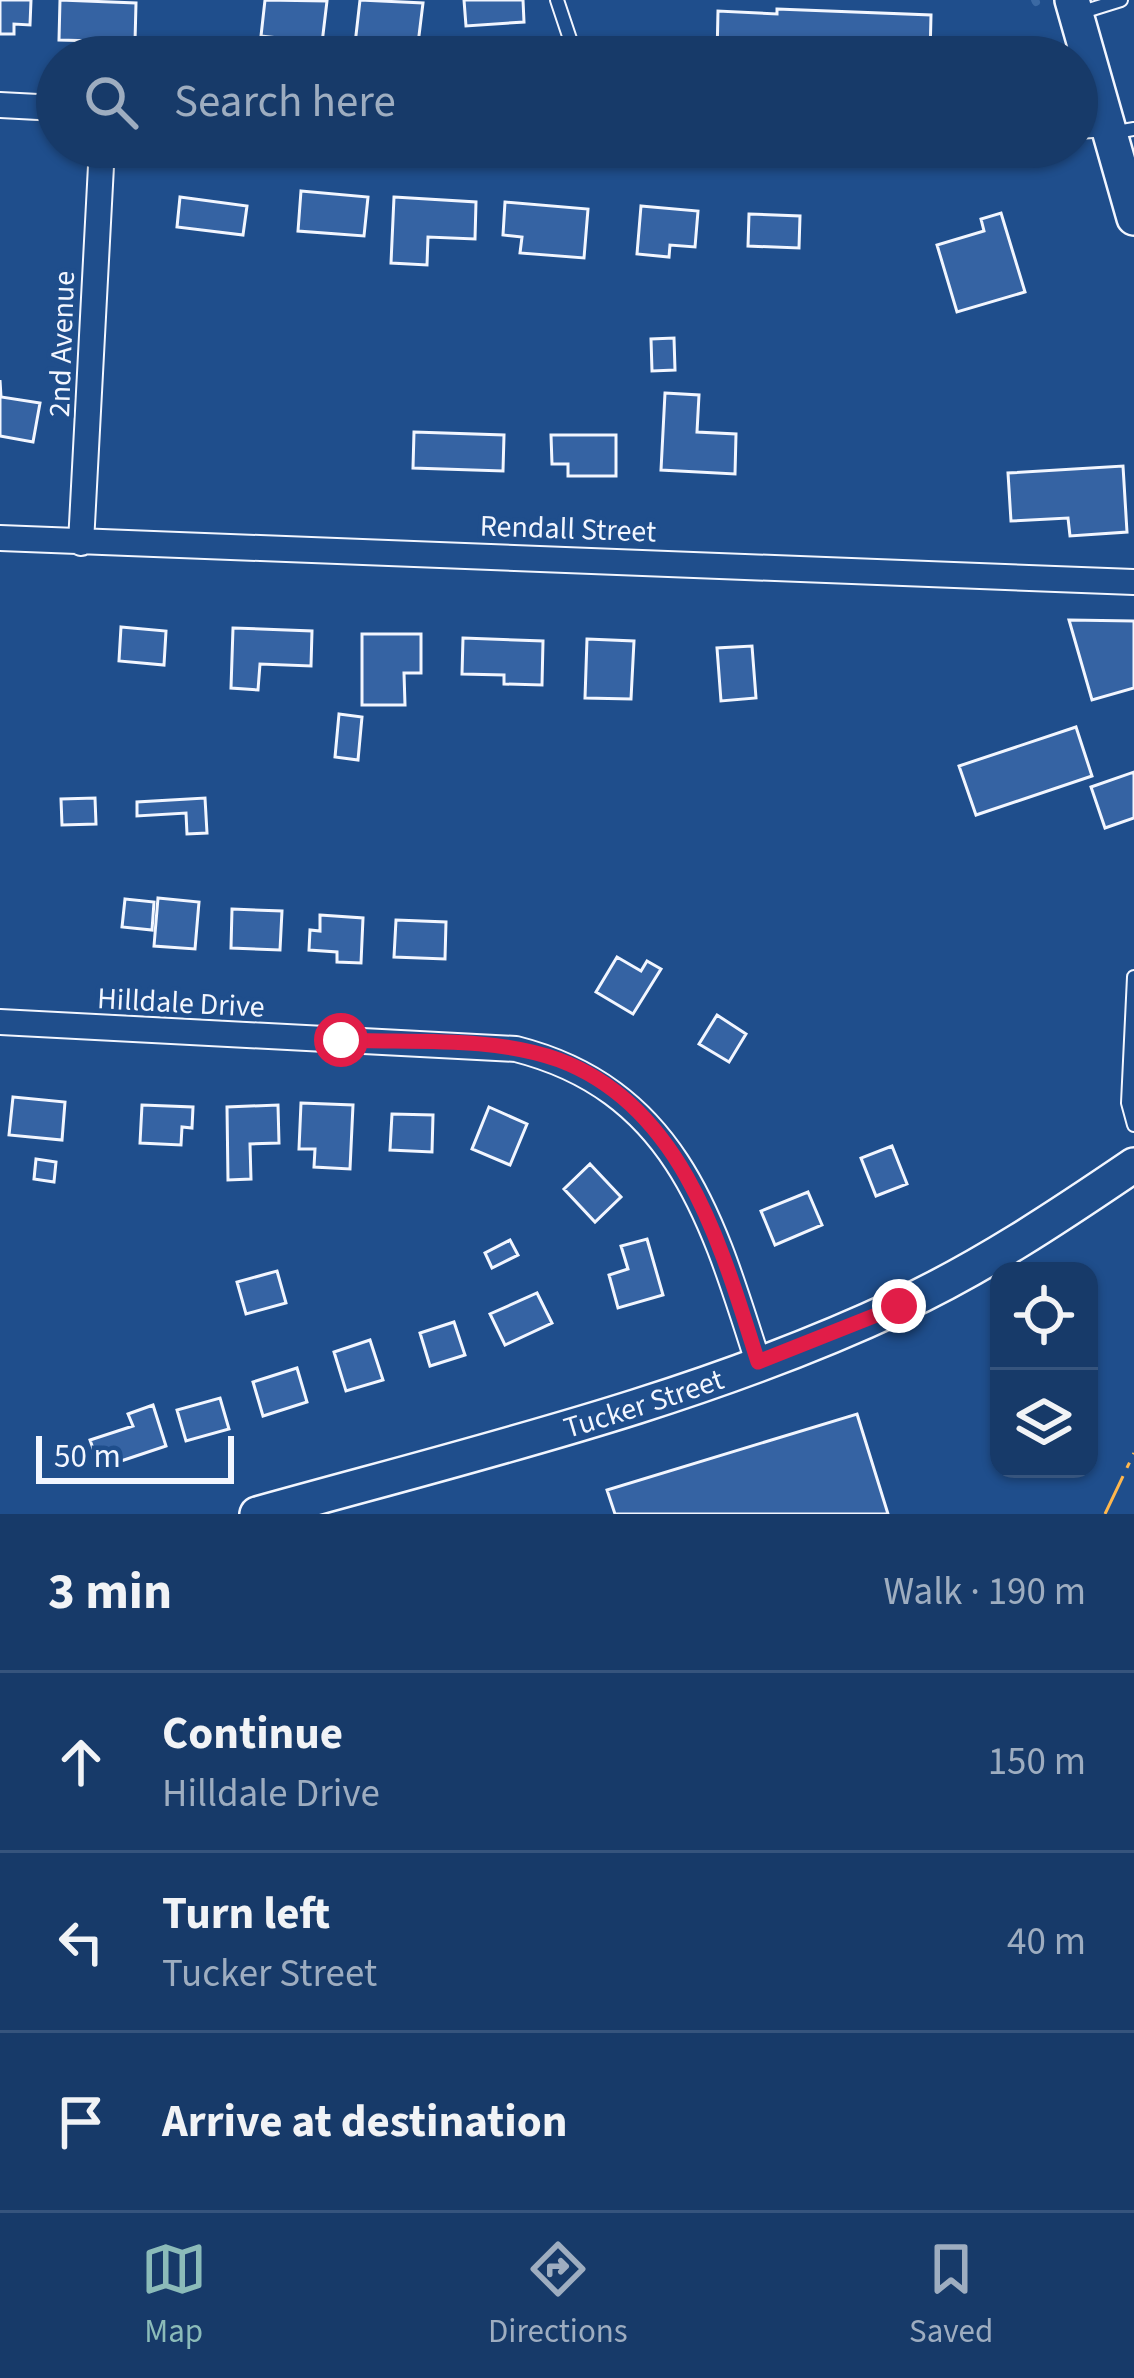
<!DOCTYPE html>
<meta charset="utf-8">
<style>
:root{--surface:#173a69;--page:#244571;--text:#f1f3f6;--muted:#9eadc0;--line:#36547d;--accent:#8bbbb9}
body{margin:0;font-family:"Source Sans 3",sans-serif;background:var(--page);color:var(--text)}
.controls{position:absolute;right:36px;bottom:36px;display:grid;overflow:hidden;border-radius:24px;box-shadow:0 3px 9px #0004}
.controls button{width:108px;height:108px;display:grid;place-items:center;padding:0;border:0;border-bottom:3px solid var(--line);background:var(--surface);color:var(--text);font:60px sans-serif}
.scale{position:absolute;left:36px;bottom:30px;width:198px;box-sizing:border-box;padding-left:12px;border:6px solid #f2f6ff;border-top:0;font-size:33px;line-height:42px;white-space:nowrap;color:#f2f6ff;-webkit-text-stroke:9px #1f4e8c;paint-order:stroke}
.stop{position:absolute;width:36px;height:36px;margin:-27px;border:9px solid #e11d48;border-radius:50%;background:#fff}
.stop.end{background:#e11d48;border-color:#fff;box-shadow:0 3px 12px #0008}
.list{margin:0;padding:0;list-style:none}
h2{display:flex;justify-content:space-between;align-items:center;height:156px;margin:0;padding:0 48px;font-size:51px}
h2 small{font-size:39px;font-weight:400;color:var(--muted)}
.list li{display:grid;grid-template-columns:78px 1fr auto;gap:36px;align-items:center;box-sizing:border-box;height:180px;padding:0 48px;border-top:3px solid var(--line)}
.list b{display:block;font-size:45px;white-space:nowrap}
.list p{margin:0;font-size:39px;white-space:nowrap;color:var(--muted)}
.list em{font-size:39px;font-style:normal;color:var(--muted)}
.icon{flex:none;width:66px;height:66px;fill:none;stroke:currentColor;stroke-width:2;stroke-linecap:round;stroke-linejoin:round}
.map{position:relative;flex:none;width:1134px;height:1514px;overflow:hidden}
.search{position:absolute;background:var(--surface);box-shadow:0 3px 9px #0004;left:36px;right:36px;top:36px;height:132px;display:flex;align-items:center;gap:30px;box-sizing:border-box;padding:0 42px;border-radius:66px;color:var(--muted);font-size:45px}
.sheet{height:696px;background:var(--surface)}
nav{display:flex;justify-content:space-around;align-items:center;box-sizing:border-box;height:168px;border-top:3px solid var(--line);background:var(--surface);font-size:33px;color:var(--muted)}
nav a{display:grid;justify-items:center;gap:6px}
nav .on{color:var(--accent)}
.map>svg:first-child{display:block}
.lines{fill:none;stroke-linecap:round;stroke-linejoin:round}
.stream{stroke:#3b69a3;stroke-width:8}
.building{fill:#3563a3;stroke:#f2f6ff;stroke-width:3}
.lane-casing{stroke:#f2f6ff;stroke-width:16}
.street-casing{stroke:#f2f6ff;stroke-width:28}
.secondary-casing{stroke:#f2f6ff;stroke-width:38}
.lane{stroke:#1f4e8c;stroke-width:12}
.street{stroke:#1f4e8c;stroke-width:24}
.secondary{stroke:#1f4e8c;stroke-width:33}
.power{stroke:#ffb74d;stroke-width:3;stroke-dasharray:42 9 6 9;stroke-linecap:butt}
.route{stroke:#e11d48;stroke-width:15}
.labels{text-anchor:middle;dominant-baseline:central;stroke-width:9;stroke-linejoin:round;paint-order:stroke}
.street-label{font-size:30px;fill:#f2f6ff;stroke:#1f4e8c}
</style>
<div class="map">
<svg width="1134" height="1514" viewBox="0 0 1134 1514">
<rect width="100%" height="100%" fill="#1f4e8c"/>
<g class="lines">
<path class="stream" d="M 1035,0 L 1036,2"/>
</g>
<path class="building" d="M 0,0 L 31,0 L 30,25 L 14,24 L 14,34 L 0,34 Z
M 60,0 L 136,3 L 135,42 L 59,40 Z
M 265,0 L 327,1 L 322,43 L 261,36 Z
M 360,0 L 423,3 L 417,52 L 355,44 Z
M 464,0 L 523,0 L 524,22 L 466,26 Z
M 777,9 L 931,15 L 930,57 L 717,57 L 718,11 L 777,14 Z
M 301,191 L 368,197 L 364,236 L 298,231 Z
M 180,197 L 247,206 L 243,235 L 177,227 Z
M 394,197 L 476,202 L 475,239 L 428,237 L 427,265 L 391,263 Z
M 505,202 L 588,209 L 584,258 L 520,253 L 522,237 L 503,235 Z
M 641,206 L 698,211 L 695,247 L 670,245 L 669,257 L 637,254 Z
M 1001,213 L 1025,292 L 957,312 L 937,245 L 984,231 L 981,219 Z
M 749,214 L 800,216 L 799,248 L 748,246 Z
M 674,338 L 675,370 L 652,371 L 651,339 Z
M 0,380 L 1,397 L 40,403 L 33,442 L 0,436 Z
M 665,393 L 699,395 L 697,432 L 736,434 L 735,474 L 661,470 Z
M 414,432 L 504,435 L 503,471 L 413,468 Z
M 551,435 L 616,435 L 616,476 L 568,476 L 568,464 L 552,464 Z
M 1123,466 L 1127,532 L 1070,536 L 1068,518 L 1011,521 L 1008,473 Z
M 1069,620 L 1134,621 L 1134,688 L 1092,700 Z
M 121,627 L 166,631 L 164,665 L 119,661 Z
M 233,628 L 312,631 L 311,666 L 260,664 L 258,690 L 231,688 Z
M 362,634 L 421,634 L 421,673 L 404,673 L 405,705 L 362,705 Z
M 463,638 L 543,641 L 542,685 L 504,684 L 504,675 L 462,674 Z
M 587,639 L 634,641 L 631,699 L 585,698 Z
M 752,646 L 756,698 L 721,701 L 717,648 Z
M 339,714 L 362,717 L 358,760 L 335,757 Z
M 1076,727 L 1092,776 L 976,815 L 959,766 Z
M 1134,772 L 1134,818 L 1105,828 L 1091,787 Z
M 95,798 L 96,824 L 62,825 L 61,799 Z
M 205,798 L 207,833 L 187,834 L 186,813 L 137,816 L 137,802 Z
M 158,898 L 199,902 L 195,949 L 154,946 Z
M 125,899 L 154,902 L 152,930 L 122,927 Z
M 232,909 L 282,911 L 280,950 L 231,948 Z
M 320,915 L 363,918 L 361,963 L 337,962 L 337,952 L 309,950 L 310,930 L 320,931 Z
M 396,920 L 446,922 L 445,959 L 394,957 Z
M 617,957 L 641,971 L 647,961 L 661,969 L 633,1014 L 596,992 Z
M 717,1015 L 746,1034 L 729,1062 L 699,1044 Z
M 13,1097 L 65,1102 L 62,1140 L 9,1135 Z
M 301,1103 L 353,1105 L 350,1169 L 314,1167 L 315,1149 L 299,1149 Z
M 142,1105 L 193,1107 L 192,1128 L 182,1127 L 181,1145 L 140,1143 Z
M 278,1105 L 279,1143 L 250,1144 L 251,1179 L 228,1180 L 227,1107 Z
M 489,1107 L 527,1124 L 510,1165 L 472,1149 Z
M 392,1114 L 433,1115 L 432,1152 L 390,1150 Z
M 892,1146 L 907,1184 L 876,1196 L 861,1158 Z
M 36,1159 L 56,1162 L 54,1182 L 34,1179 Z
M 590,1164 L 621,1197 L 595,1222 L 564,1189 Z
M 808,1192 L 822,1225 L 775,1245 L 761,1211 Z
M 647,1239 L 663,1295 L 618,1308 L 609,1275 L 628,1269 L 621,1246 Z
M 510,1240 L 518,1255 L 492,1268 L 485,1253 Z
M 277,1271 L 286,1303 L 246,1314 L 237,1282 Z
M 537,1293 L 552,1323 L 505,1345 L 490,1314 Z
M 454,1322 L 465,1355 L 430,1366 L 420,1333 Z
M 370,1340 L 383,1380 L 346,1391 L 334,1352 Z
M 297,1368 L 307,1402 L 263,1416 L 253,1382 Z
M 220,1398 L 229,1429 L 186,1441 L 177,1410 Z
M 153,1405 L 166,1446 L 100,1468 L 90,1440 L 133,1426 L 128,1414 Z
M 857,1414 L 888,1514 L 615,1514 L 607,1490 Z"/>
<g class="lines">
<defs>
<path id="lane" d="M 557,0 L 576,57
M 1076,14 L 1121,0
M 1111,133 L 1134,129
M 1134,977 L 1128,1103 L 1134,1125"/>
<path id="street" d="M 0,105 L 57,108
M 1077,126 L 1108,124
M 0,538 L 1134,582
M 81,543 L 102,147
M 0,1022 L 516,1049 C 677,1090 713,1221 758,1362"/>
<g id="secondary">
<path d="M 1072,0 L 1134,218"/>
<path id="s1" d="M 257,1514 C 472,1454 697,1401 899,1306 C 981,1268 1059,1216 1134,1165"/>
</g>
</defs>
<use href="#lane" class="lane-casing"/>
<use href="#street" class="street-casing"/>
<use href="#secondary" class="secondary-casing"/>
<use href="#lane" class="lane"/>
<use href="#street" class="street"/>
<use href="#secondary" class="secondary"/>
<path class="power" d="M 1105,1514 L 1134,1453"/>
</g>
<g class="lines">
<path class="route" d="M 341,1040 C 410,1043 494,1036 559,1060 C 684,1107 722,1249 758,1362 L 899,1306"/>
</g>
<g class="labels">
<g class="street-label">
<text transform="translate(62 344) rotate(-88)">2nd Avenue</text>
<text transform="translate(568 529) rotate(2)">Rendall Street</text>
<text transform="translate(181 1003) rotate(3)">Hilldale Drive</text>
<text stroke="none"><textPath href="#s1" startOffset="402">Tucker Street</textPath></text>
</g>
</g>
</svg>
<div class="controls">
<button><svg class="icon" aria-label="locate" viewBox="0 0 24 24"><circle cx="12" cy="12" r="6"/><path d="M12 2v4M12 18v4M2 12h4M18 12h4"/></svg></button>
<button><svg class="icon" aria-label="layers" viewBox="0 0 24 24"><path d="M12 4l9 5-9 5-9-5zM3 14l9 5 9-5"/></svg></button>
</div>
<div class="scale">50 m</div>
<div class="stop" style="left:341px;top:1040px"></div>
<div class="stop end" style="left:899px;top:1306px"></div>
<div class="search"><svg class="icon" aria-label="search" viewBox="0 0 24 24"><circle cx="10" cy="10" r="6"/><path d="M15 15l6 6"/></svg>Search here</div>
</div>
<section class="sheet">
<h2>3 min<small>Walk · 190 m</small></h2>
<ul class="list">
<li><svg class="icon" aria-label="ahead" viewBox="0 0 24 24"><path d="M12 20V5M6 11l6-6 6 6"/></svg><div><b>Continue</b><p>Hilldale Drive</p></div><em>150 m</em></li>
<li><svg class="icon" aria-label="left" viewBox="0 0 24 24"><path d="M17 20v-9H6M10 6l-5 5 5 5"/></svg><div><b>Turn left</b><p>Tucker Street</p></div><em>40 m</em></li>
<li><svg class="icon" aria-label="arrive" viewBox="0 0 24 24"><path d="M6 21V4h12l-3 4 3 4H6"/></svg><div><b>Arrive at destination</b></div></li>
</ul>
</section>
<nav>
<a class="on"><svg class="icon" aria-label="map" viewBox="0 0 24 24"><path d="M3 6l6-2 6 2 6-2v14l-6 2-6-2-6 2zM9 4v14M15 6v14"/></svg>Map</a>
<a><svg class="icon" aria-label="directions" viewBox="0 0 24 24"><path d="M12 3l9 9-9 9-9-9zM9 14v-3h6M13 9l2 2-2 2"/></svg>Directions</a>
<a><svg class="icon" aria-label="saved" viewBox="0 0 24 24"><path d="M7 4h10v16l-5-4-5 4z"/></svg>Saved</a>
</nav>
